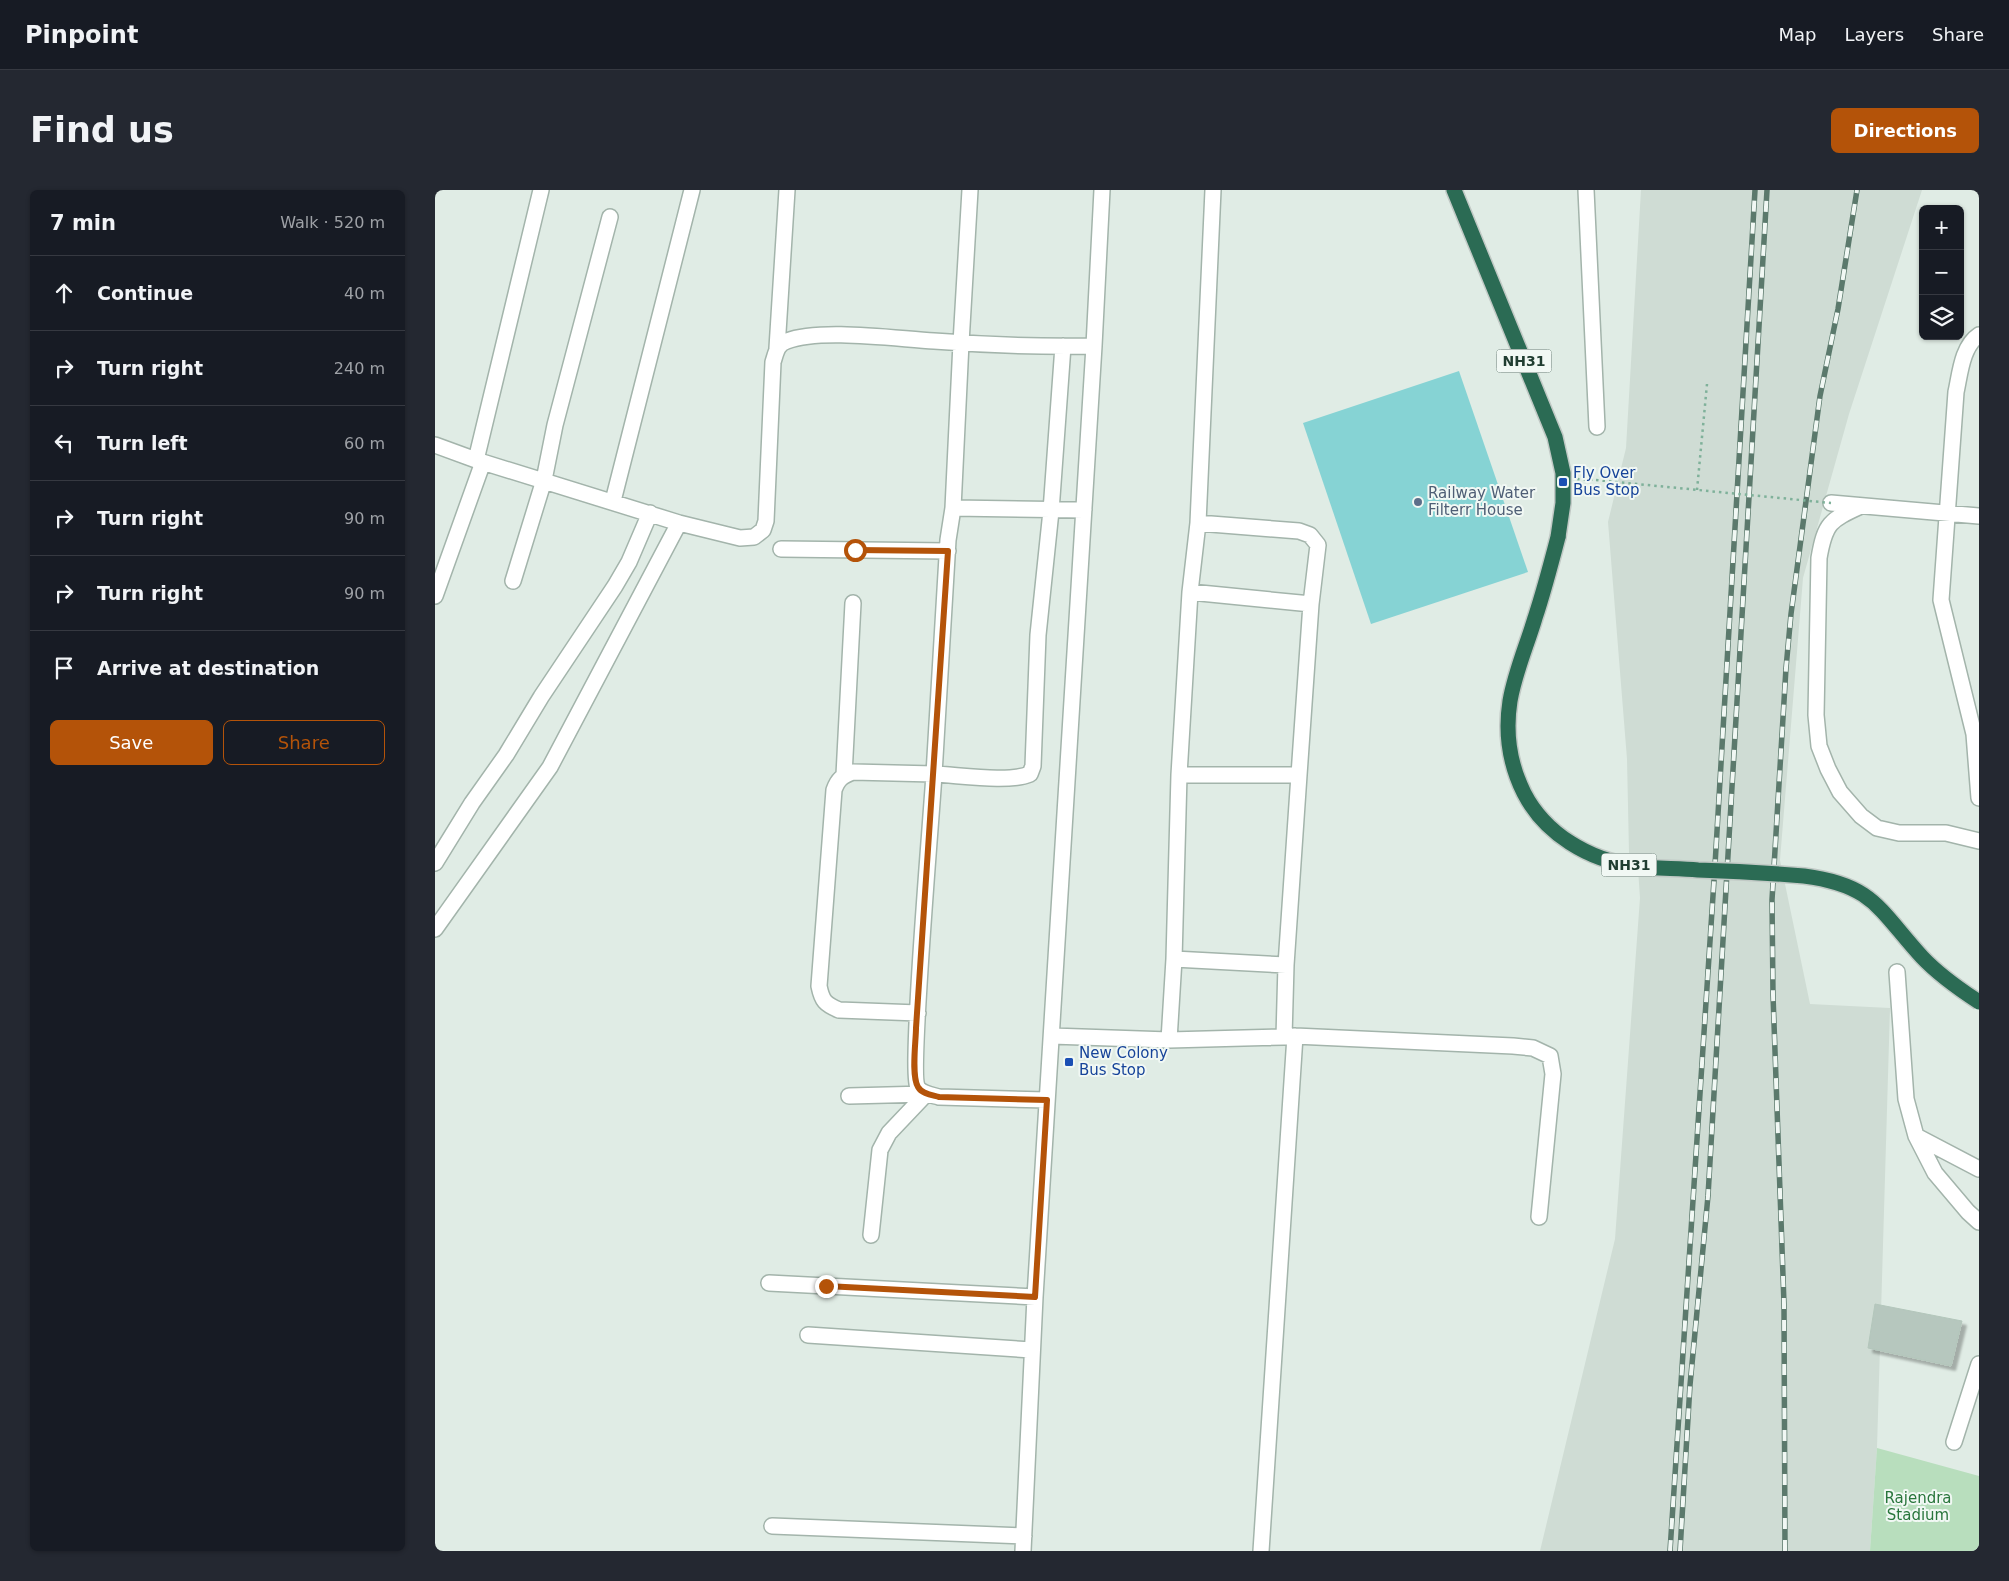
<!DOCTYPE html>
<meta charset="utf-8">
<style>
:root{--surface:#171b24;--page:#242831;--text:#f1f3f6;--muted:#9ea1a6;--line:#363941;--accent:#b45309}
body{margin:0;font-family:"DejaVu Sans",sans-serif;background:var(--page);color:var(--text)}
.controls{position:absolute;right:15px;top:15px;display:grid;overflow:hidden;border-radius:8px;box-shadow:0 1px 4px #0004}
.controls button{width:45px;height:45px;display:grid;place-items:center;padding:0;border:0;border-bottom:1px solid var(--line);background:var(--surface);color:var(--text);font:25px sans-serif}
.stop{position:absolute;width:15px;height:15px;margin:-11px;border:4px solid #b45309;border-radius:50%;background:#fff}
.stop.end{background:#b45309;border-color:#fff;box-shadow:0 1px 5px #0008}
.list{margin:0;padding:0;list-style:none}
h2{display:flex;justify-content:space-between;align-items:center;height:65px;margin:0;padding:0 20px;font-size:21px}
h2 small{font-size:16px;font-weight:400;color:var(--muted)}
.list li{display:grid;grid-template-columns:32px 1fr auto;gap:15px;align-items:center;box-sizing:border-box;height:75px;padding:0 20px;border-top:1px solid var(--line)}
.list b{display:block;font-size:19px;white-space:nowrap}
.list em{font-size:16px;font-style:normal;color:var(--muted)}
.actions{display:flex;gap:10px;padding:15px 20px}
.actions a{flex:1;padding:11px 0;border:1px solid var(--accent);border-radius:8px;text-align:center;font-size:18px;color:var(--accent)}
.actions .main{background:var(--accent);color:#fff}
.icon{flex:none;width:28px;height:28px;fill:none;stroke:currentColor;stroke-width:2;stroke-linecap:round;stroke-linejoin:round}
.map{position:relative;flex:none;width:1544px;height:1361px;overflow:hidden;border-radius:8px}
header{display:flex;align-items:center;gap:30px;box-sizing:border-box;height:70px;padding:0 25px;background:var(--surface);border-bottom:1px solid var(--line)}
header strong{font-size:24px}
nav{display:flex;gap:28px;margin-inline-start:auto;font-size:18px}
.intro{display:flex;align-items:center;justify-content:space-between;box-sizing:border-box;height:120px;padding:0 30px}
h1{margin:0;font-size:35px}
.button{padding:12px 22px;border-radius:8px;background:var(--accent);color:#fff;font-size:18px;font-weight:700}
main{display:flex;gap:30px;padding:0 30px}
aside{flex:1;background:var(--surface);border-radius:8px;box-shadow:0 1px 4px #0004}
.map>svg:first-child{display:block}
.built{fill:#cfdcd4}
.green{fill:#b8debd}
.water{fill:#86d3d4}
.building{fill:#b6c7be;stroke:#b3c6bb;filter:url(#shadow)}
.lines{fill:none;stroke-linecap:round;stroke-linejoin:round}
.minor-casing{stroke:#a3b4ab;stroke-width:18}
.highway-casing{stroke:#c1c9c5;stroke-width:18}
.path{stroke:#7fb19a;stroke-width:2.5;stroke-dasharray:2.5 4;stroke-linecap:butt}
.minor{stroke:#fff;stroke-width:15}
.highway{stroke:#2b6b54;stroke-width:15}
.rail-casing{stroke:#5b796c;stroke-width:5.5}
.rail{stroke:#f1f8f4;stroke-width:4;stroke-dasharray:11;stroke-linecap:butt}
.highway-bridge-casing{stroke:#c1c9c5;stroke-width:18;stroke-linecap:butt}
.path-bridge{stroke:#7fb19a;stroke-width:2.5;stroke-dasharray:2.5 4;stroke-linecap:butt}
.highway-bridge{stroke:#2b6b54;stroke-width:15}
.route{stroke:#b45309;stroke-width:6}
.transit-dot{fill:#1a4fb4;stroke:#f1f8f4;stroke-width:2}
.service-dot{fill:#5c6f8a;stroke:#f1f8f4;stroke-width:2}
.labels{text-anchor:middle;dominant-baseline:central;stroke-width:4;stroke-linejoin:round;paint-order:stroke}
.shield{fill:#f1f8f4;stroke:#5f756c;stroke-width:1}
.shield-label{font-size:14px;font-weight:bold;fill:#203d31}
.transit-label{font-size:15px;fill:#164399;stroke:#f1f8f4;text-anchor:start}
.service-label{font-size:15px;fill:#4e5e75;stroke:#f1f8f4;text-anchor:start}
.park-label{font-size:15px;fill:#29763c;stroke:#f1f8f4}
</style>
<header>
<strong>Pinpoint</strong>
<nav><a>Map</a><a>Layers</a><a>Share</a></nav>
</header>
<div class="intro"><h1>Find us</h1><a class="button">Directions</a></div>
<main>
<aside>
<h2>7 min<small>Walk · 520 m</small></h2>
<ul class="list">
<li><svg class="icon" aria-label="ahead" viewBox="0 0 24 24"><path d="M12 20V5M6 11l6-6 6 6"/></svg><div><b>Continue</b></div><em>40 m</em></li>
<li><svg class="icon" aria-label="right" viewBox="0 0 24 24"><path d="M7 20v-9h11M14 6l5 5-5 5"/></svg><div><b>Turn right</b></div><em>240 m</em></li>
<li><svg class="icon" aria-label="left" viewBox="0 0 24 24"><path d="M17 20v-9H6M10 6l-5 5 5 5"/></svg><div><b>Turn left</b></div><em>60 m</em></li>
<li><svg class="icon" aria-label="right" viewBox="0 0 24 24"><path d="M7 20v-9h11M14 6l5 5-5 5"/></svg><div><b>Turn right</b></div><em>90 m</em></li>
<li><svg class="icon" aria-label="right" viewBox="0 0 24 24"><path d="M7 20v-9h11M14 6l5 5-5 5"/></svg><div><b>Turn right</b></div><em>90 m</em></li>
<li><svg class="icon" aria-label="arrive" viewBox="0 0 24 24"><path d="M6 21V4h12l-3 4 3 4H6"/></svg><div><b>Arrive at destination</b></div></li>
</ul>
<div class="actions"><a class="main">Save</a><a>Share</a></div>
</aside>
<div class="map">
<svg width="1544" height="1361" viewBox="0 0 1544 1361">
<defs>
<filter id="shadow"><feDropShadow dx="4.5" dy="4.5" stdDeviation="1" flood-color="#0004"/></filter>
</defs>
<rect width="100%" height="100%" fill="#e0ece5"/>
<path class="built" d="M 1206,0 L 1487,0 L 1414,224 L 1368,388 L 1345,670 L 1375,814 L 1455,818 L 1442,1258 L 1435,1361 L 1105,1361 L 1180,1049 L 1205,708 L 1202,664 L 1194,663 L 1192,569 L 1173,332 L 1191,258 Z"/>
<path class="green" d="M 1442,1258 L 1544,1286 L 1544,1361 L 1435,1361 Z"/>
<path class="water" d="M 1024,181 L 1093,382 L 936,434 L 868,233 Z"/>
<path class="building" d="M 1440,1114 L 1527,1131 L 1516,1176 L 1433,1158 Z"/>
<g class="lines">
<defs>
<path id="minor" d="M 1151,0 L 1162,237
M 1544,145 C 1527,156 1525,184 1521,202 L 1506,410 L 1539,544 L 1544,608
M 659,156 L 667,0
M 342,158 L 352,0
M 0,255 L 41,270 L 244,333 L 305,348 L 319,347 L 328,340 L 331,331 L 338,172 C 341,163 342,154 352,151 C 385,138 462,149 499,151 C 552,155 606,157 659,156 L 600,1107 L 588,1361
M 41,270 L 106,0
M 178,311 L 257,0
M 1396,313 L 1544,326
M 1426,316 C 1395,330 1390,333 1384,368 L 1381,525 L 1384,556 L 1393,579 L 1405,602 L 1426,626 L 1442,638 L 1464,643 L 1511,643 L 1544,651
M 518,318 L 649,320
M 346,359 L 513,361
M 78,391 L 109,290 L 120,235 L 175,27
M 755,402 L 876,414
M 0,406 L 48,272
M 409,585 L 418,413
M 744,585 L 864,585
M 0,673 L 37,613 L 71,565 L 106,507 L 180,396 L 194,372 L 215,323
M 0,739 L 115,577 L 244,333
M 739,769 L 851,775
M 1462,782 L 1471,909 L 1481,946 L 1500,983 L 1533,1022 L 1544,1032
M 483,823 L 404,820 C 390,814 387,811 384,796 L 399,600 C 403,589 407,586 418,582 L 499,584 L 513,350 L 518,318 L 526,153 L 535,0
M 617,846 L 734,850 L 849,847 L 851,775 L 864,585 L 876,414 L 883,355 L 875,345 L 864,341 L 763,333
M 850,847 L 860,846 L 1078,856 L 1098,858 L 1115,866 L 1118,884 L 1104,1027
M 734,850 L 739,769 L 744,585 L 755,402 L 763,333 L 778,0
M 414,906 L 491,904
M 612,910 L 504,907 C 497,905 488,904 483,898 C 474,885 497,621 499,584 C 524,585 574,593 595,584 L 598,576 L 603,445 L 616,321 L 628,156
M 1481,946 L 1544,979
M 436,1045 L 445,960 L 454,943 L 491,904
M 334,1093 L 600,1107
M 373,1145 L 597,1160
M 1519,1252 L 1544,1174
M 337,1336 L 589,1346
M 826,1361 L 860,846"/>
<path id="highway" d="M 1019,0 L 1120,247 L 1128,283 L 1128,313 L 1123,347"/>
</defs>
<use href="#minor" class="minor-casing"/>
<use href="#highway" class="highway-casing"/>
<path class="path" d="M 1142,289 L 1161,290
M 1262,300 L 1272,194"/>
<use href="#minor" class="minor"/>
<use href="#highway" class="highway"/>
<defs>
<path id="rail" d="M 1235,1361 L 1280,675 L 1320,0
M 1245,1361 L 1255,1195 L 1273,1006 L 1332,0
M 1350,1361 L 1349,1114 L 1338,805 L 1337,710 L 1351,478 L 1356,424 L 1385,206 L 1403,119 L 1422,0"/>
</defs>
<use href="#rail" class="rail-casing"/>
<use href="#rail" class="rail"/>
<defs>
<path id="highway-bridge" d="M 1123,347 C 1116,374 1109,401 1100,428 C 1092,455 1080,482 1075,511 C 1070,543 1075,575 1089,603 C 1110,644 1154,670 1199,676 C 1220,679 1242,678 1263,680 C 1298,681 1334,683 1369,686 C 1439,695 1444,720 1487,767 C 1503,784 1524,799 1544,812"/>
</defs>
<use href="#highway-bridge" class="highway-bridge-casing"/>
<path class="path-bridge" d="M 1161,290 L 1396,313"/>
<use href="#highway-bridge" class="highway-bridge"/>
</g>
<g class="lines">
<path class="route" d="M 391,1096 L 600,1107 L 612,910 L 504,907 C 497,905 487,904 483,897 C 476,886 481,851 481,838 L 513,361 L 420,360"/>
</g>
<g class="transit-dot">
<rect x="1123" y="287" width="10" height="10" rx="2.5"/>
<rect x="629" y="867" width="10" height="10" rx="2.5"/>
</g>
<circle class="service-dot" cx="983" cy="312" r="5"/>
<g class="labels">
<g class="shield">
<rect x="1061.5" y="159.5" width="55" height="23" rx="4"/>
<rect x="1166.5" y="663.5" width="55" height="23" rx="4"/>
</g>
<g class="shield-label">
<text x="1089" y="171">NH31</text>
<text x="1194" y="675">NH31</text>
</g>
<g class="transit-label">
<text x="1138" y="283">Fly Over<tspan x="1138" dy="17">Bus Stop</tspan></text>
<text x="644" y="863">New Colony<tspan x="644" dy="17">Bus Stop</tspan></text>
</g>
<g class="service-label">
<text x="993" y="303">Railway Water<tspan x="993" dy="17">Filterr House</tspan></text>
</g>
<g class="park-label">
<text x="1483" y="1308">Rajendra<tspan x="1483" dy="17">Stadium</tspan></text>
</g>
</g>
</svg>
<div class="controls">
<button>+</button>
<button>−</button>
<button><svg class="icon" aria-label="layers" viewBox="0 0 24 24"><path d="M12 4l9 5-9 5-9-5zM3 14l9 5 9-5"/></svg></button>
</div>
<div class="stop" style="left:420px;top:360px"></div>
<div class="stop end" style="left:391px;top:1096px"></div>
</div>
</main>
